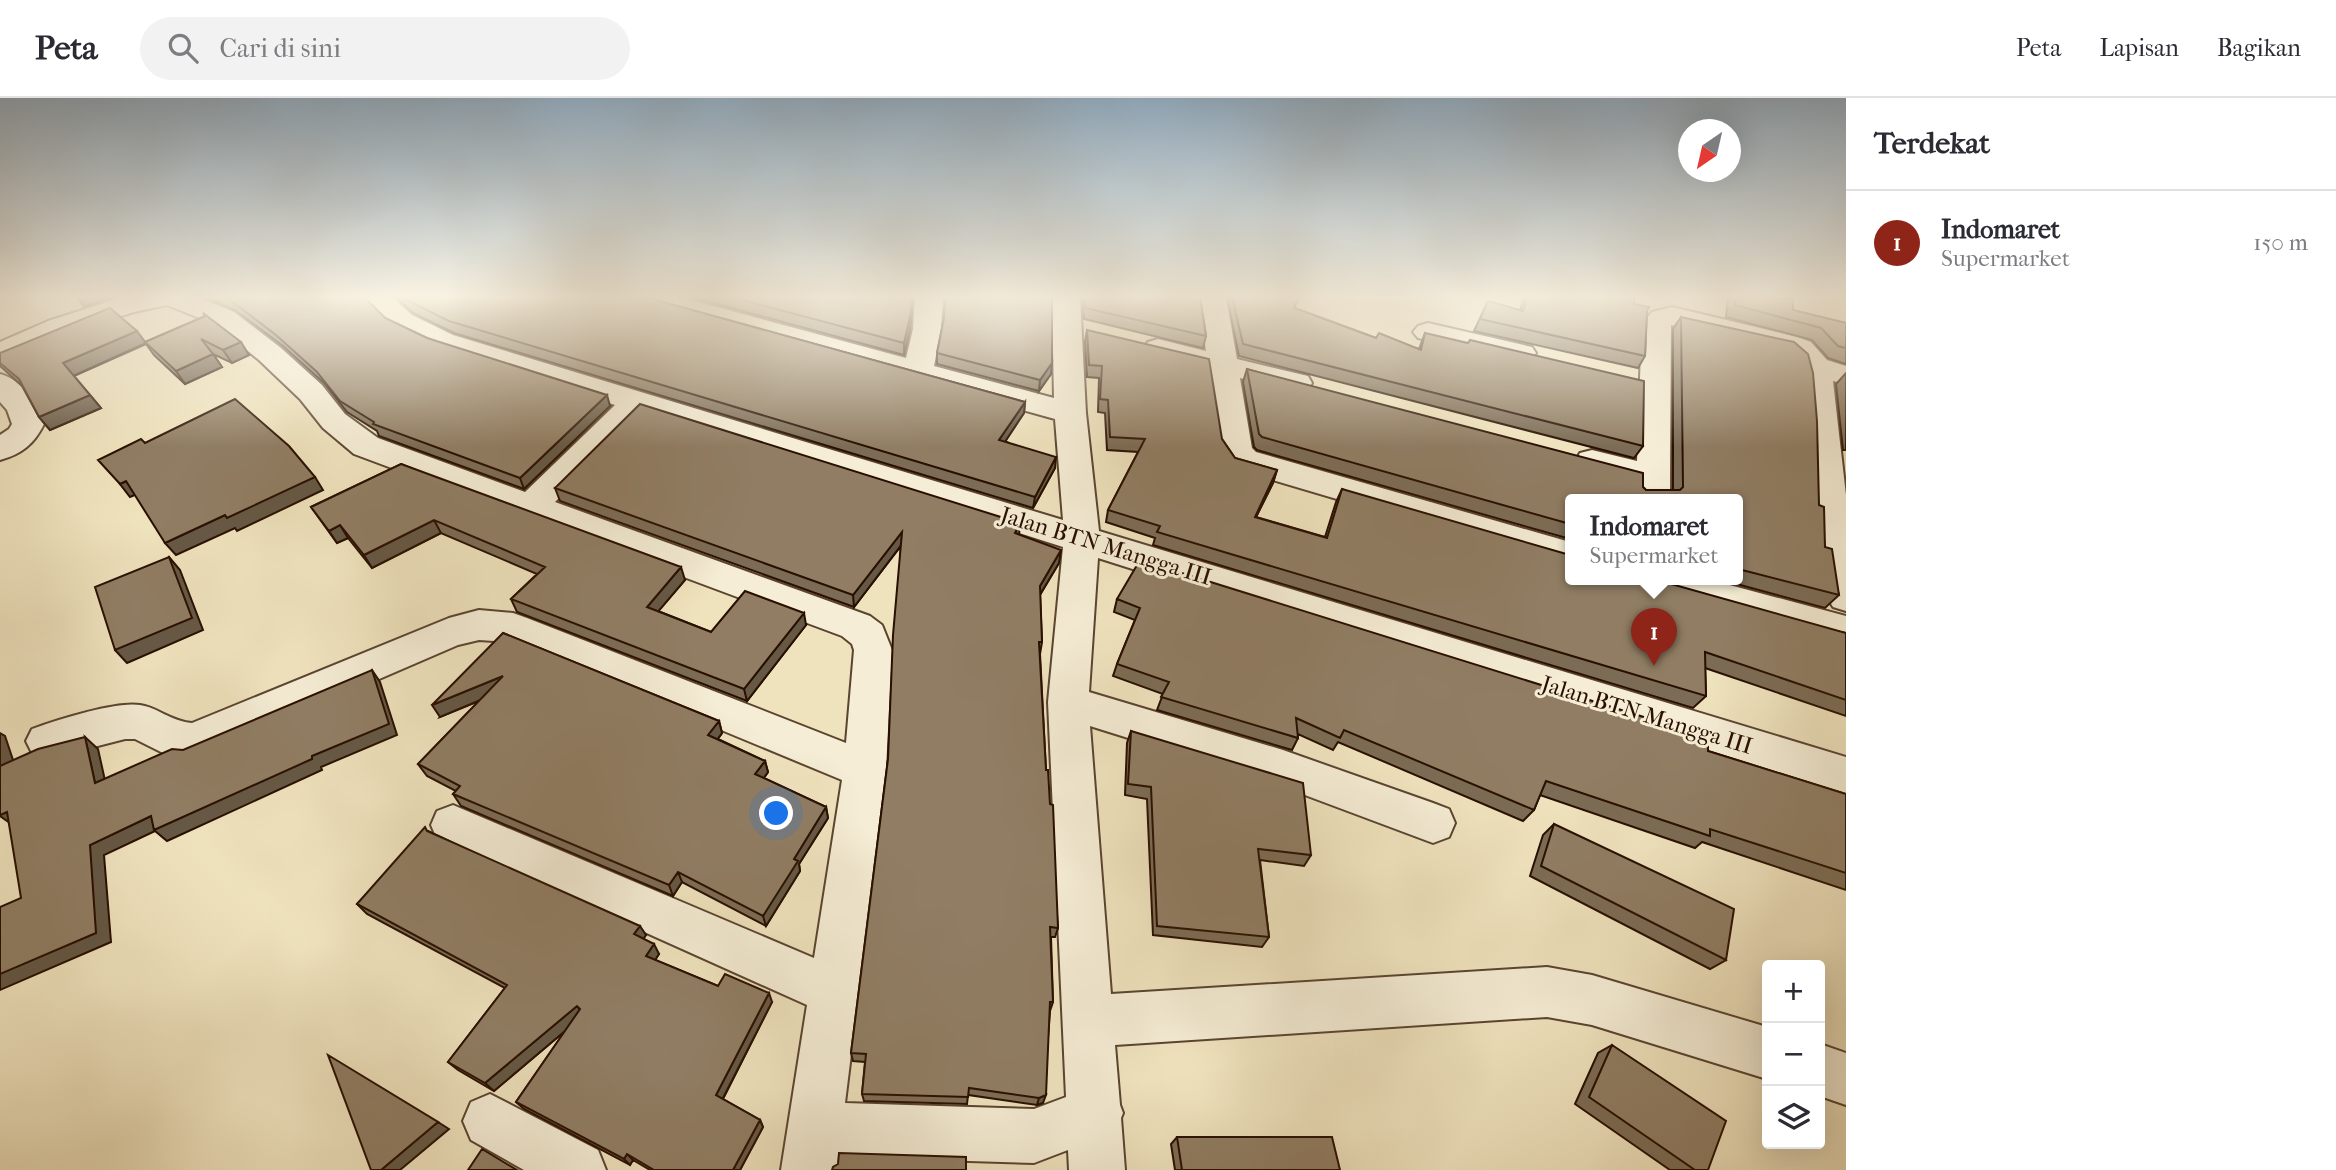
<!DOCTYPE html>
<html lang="id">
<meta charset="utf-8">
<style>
:root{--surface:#fff;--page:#f2f2f3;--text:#2b2b33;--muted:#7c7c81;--line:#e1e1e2;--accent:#8f2418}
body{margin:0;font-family:"IM FELL French Canon",serif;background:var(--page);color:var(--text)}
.controls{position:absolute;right:21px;bottom:21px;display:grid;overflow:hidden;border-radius:7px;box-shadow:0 7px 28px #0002}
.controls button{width:63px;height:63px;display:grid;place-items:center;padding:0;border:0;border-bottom:2px solid var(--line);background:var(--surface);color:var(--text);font:35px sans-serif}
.compass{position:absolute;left:1678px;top:21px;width:63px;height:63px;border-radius:50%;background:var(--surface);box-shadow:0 7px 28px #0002;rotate:214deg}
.you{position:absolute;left:777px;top:716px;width:24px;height:24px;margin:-18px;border:5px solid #fff;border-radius:50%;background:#1a73e8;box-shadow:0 0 0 10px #1a73e833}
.badge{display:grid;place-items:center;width:46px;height:46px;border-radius:50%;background:var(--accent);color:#fff;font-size:23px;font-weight:700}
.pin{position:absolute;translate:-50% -58px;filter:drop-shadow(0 2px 4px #0008)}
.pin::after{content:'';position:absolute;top:37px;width:24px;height:21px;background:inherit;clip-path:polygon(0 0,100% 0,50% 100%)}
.popup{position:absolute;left:1565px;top:396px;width:178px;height:91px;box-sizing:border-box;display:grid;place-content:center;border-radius:7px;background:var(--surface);filter:drop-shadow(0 2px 5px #0005);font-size:23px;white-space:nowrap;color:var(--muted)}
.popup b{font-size:26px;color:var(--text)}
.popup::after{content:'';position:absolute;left:50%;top:100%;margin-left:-14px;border:14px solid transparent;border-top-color:var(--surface)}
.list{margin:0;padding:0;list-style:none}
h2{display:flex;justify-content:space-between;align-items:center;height:91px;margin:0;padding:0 28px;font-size:30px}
h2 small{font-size:23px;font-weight:400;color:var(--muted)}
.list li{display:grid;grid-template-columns:46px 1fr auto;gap:21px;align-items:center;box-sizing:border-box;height:105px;padding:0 28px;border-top:2px solid var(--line)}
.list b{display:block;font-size:26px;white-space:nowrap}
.list p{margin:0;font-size:23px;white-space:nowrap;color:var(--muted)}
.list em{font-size:23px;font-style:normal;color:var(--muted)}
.icon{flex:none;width:38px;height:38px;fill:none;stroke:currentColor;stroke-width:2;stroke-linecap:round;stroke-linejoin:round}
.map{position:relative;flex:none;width:1846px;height:1072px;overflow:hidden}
header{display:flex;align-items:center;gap:42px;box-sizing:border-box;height:98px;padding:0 35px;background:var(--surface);border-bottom:2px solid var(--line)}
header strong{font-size:33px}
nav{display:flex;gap:38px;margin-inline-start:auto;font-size:24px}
.search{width:490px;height:63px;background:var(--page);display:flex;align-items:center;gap:18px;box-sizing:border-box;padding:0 24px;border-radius:38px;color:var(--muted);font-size:26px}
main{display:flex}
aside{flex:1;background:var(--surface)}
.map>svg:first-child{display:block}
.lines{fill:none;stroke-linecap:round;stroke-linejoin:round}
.minor-casing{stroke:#5a4430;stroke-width:4}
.minor{fill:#f5edd5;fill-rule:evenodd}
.wall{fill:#7c6c55;stroke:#290f01;stroke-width:2}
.shaded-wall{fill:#655845;stroke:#290f01;stroke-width:2}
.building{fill:#907d63;stroke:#290f01;stroke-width:2}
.labels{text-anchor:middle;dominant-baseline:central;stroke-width:6;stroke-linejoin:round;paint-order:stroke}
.street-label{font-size:23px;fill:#290f01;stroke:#f5edd5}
</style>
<header>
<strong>Peta</strong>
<div class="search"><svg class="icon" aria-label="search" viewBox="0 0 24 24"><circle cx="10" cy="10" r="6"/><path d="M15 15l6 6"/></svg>Cari di sini</div>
<nav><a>Peta</a><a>Lapisan</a><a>Bagikan</a></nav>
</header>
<main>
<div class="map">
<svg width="1846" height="1072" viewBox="0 0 1846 1072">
<rect width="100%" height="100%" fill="#efe3be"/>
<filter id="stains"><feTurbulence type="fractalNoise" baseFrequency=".00286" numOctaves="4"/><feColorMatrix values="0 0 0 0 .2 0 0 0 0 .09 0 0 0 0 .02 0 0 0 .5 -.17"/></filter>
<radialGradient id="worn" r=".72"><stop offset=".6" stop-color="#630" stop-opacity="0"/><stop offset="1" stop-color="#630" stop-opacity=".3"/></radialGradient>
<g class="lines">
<defs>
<path id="minor" d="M 123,199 L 197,199 L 234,214 L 281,250 L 322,287 L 345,316 L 378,340 L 525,394 L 615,307 L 433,249 L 392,229 L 361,199 L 392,199 L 412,217 L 453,237 L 1063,422 L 1055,321 L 637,205 L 633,199 L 680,199 L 906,260 L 913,231 L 915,199 L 943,199 L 941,231 L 934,268 L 1054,300 L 1052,199 L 1080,199 L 1086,315 L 1099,433 L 1846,659 L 1846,697 L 1098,460 L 1089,594 L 1283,652 L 1433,705 L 1449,711 L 1455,725 L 1449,739 L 1433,745 L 1278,687 L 1090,628 L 1111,896 L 1547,869 L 1592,877 L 1767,929 L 1767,981 L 1592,927 L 1547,919 L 1115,947 L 1120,1007 L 1123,1015 L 1121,1020 L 1125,1072 L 1069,1072 L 1068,1052 L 1034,1065 L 838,1059 L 837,1072 L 781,1072 L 807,907 L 437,741 L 431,727 L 437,713 L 453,707 L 814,860 L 842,682 L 509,544 L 479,542 L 458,547 L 194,661 L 169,658 L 135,641 L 125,641 L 47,661 L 32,655 L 26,643 L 32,631 C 56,622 117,603 140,607 C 159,610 170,623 192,625 L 449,520 L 479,512 L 513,515 L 527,520 L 846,645 L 854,552 L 852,546 L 842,538 L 354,356 L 323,330 L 300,301 L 259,262 L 214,226 L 167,207 L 134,214 L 92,227 L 0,265 L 0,244 L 48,223 ZM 643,316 L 1063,449 L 1048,604 L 1066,999 L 1034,1011 L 845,1005 L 886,672 L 892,552 L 882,527 L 870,518 L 555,404 Z
M 1198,199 L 1226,199 L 1237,261 L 1308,278 L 1312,285 L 1308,292 L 1297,295 L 1240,280 L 1252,350 L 1256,354 L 1570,444 L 1570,470 L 1232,370 L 1220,352 L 1208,272 L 1148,256 L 1143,250 L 1148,244 L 1158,241 L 1206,253 Z
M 1672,209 L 1798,239 L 1811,244 L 1827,262 L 1846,268 L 1846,286 L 1833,283 L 1846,397 L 1846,513 L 1833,509 L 1827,499 L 1808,373 L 1811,357 L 1801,270 L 1791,256 L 1671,227 L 1670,402 L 1636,402 L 1636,386 L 1580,371 L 1575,363 L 1580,355 L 1592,352 L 1637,363 L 1642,225 L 1652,214 Z
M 1428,225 L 1532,249 L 1536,255 L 1532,261 L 1521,264 L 1418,240 L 1413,234 L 1418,228 Z
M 0,276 C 23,282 36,305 44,326 C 34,346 22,356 0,362 L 0,337 L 9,331 L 12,326 L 7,312 L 0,304 Z
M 1641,482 L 1711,482 L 1846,518 L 1846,548 L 1646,492 Z
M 1820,946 L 1846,955 L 1846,1007 L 1820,998 Z
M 490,996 L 598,1052 L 606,1072 L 524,1072 L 471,1042 L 463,1023 L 471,1004 Z"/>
</defs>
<use href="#minor" class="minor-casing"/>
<use href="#minor" class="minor"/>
</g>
<path class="wall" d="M 205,199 L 364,199 L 385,220 L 427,240 L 610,308 L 524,391 L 379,338 L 377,333 L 347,314 L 324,285 L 283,248 L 235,212 Z
M 396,199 L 645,199 L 1025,304 L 1024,315 L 1005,343 L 1055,370 L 1033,410 L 454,235 L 413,215 Z
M 691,199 L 913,199 L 910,231 L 904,257 Z
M 1082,199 L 1200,199 L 1206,238 L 1203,250 L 1084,221 Z
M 1227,199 L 1294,199 L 1295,210 L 1376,240 L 1419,251 L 1425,235 L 1643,348 L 1634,360 L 1239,258 Z
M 1524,199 L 1634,199 L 1634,206 L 1647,213 L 1645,258 L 1638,270 L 1474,233 L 1488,203 L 1520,213 Z
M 1728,199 L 1789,199 L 1793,212 L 1846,225 L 1846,266 L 1828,260 L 1812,242 L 1726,219 Z
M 203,215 L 249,257 L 232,265 L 213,256 L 222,269 L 185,286 L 154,257 L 146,246 L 74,278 L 101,310 L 50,332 L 39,319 L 22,288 L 0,268 L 0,255 L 145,244 L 205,218 Z
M 1681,219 L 1819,407 L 1825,449 L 1839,497 L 1825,510 L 1722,482 L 1738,482 L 1738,402 L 1570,402 L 1570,441 L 1257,352 L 1254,349 L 1243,284 L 1247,271 L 1643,389 L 1646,392 L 1673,392 L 1673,231 Z
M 944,220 L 1051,276 L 1039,293 L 937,266 L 937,255 Z
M 1087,232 L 1222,341 L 1235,360 L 1277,372 L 1273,385 L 1256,419 L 1325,439 L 1336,404 L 1342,391 L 1570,482 L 1846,535 L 1846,618 L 1705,570 L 1706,598 L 1693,610 L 1153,447 L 1155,440 L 1106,424 L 1108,412 L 1138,354 L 1107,352 L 1105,315 L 1098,314 L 1099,280 L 1087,279 L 1085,244 Z
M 1846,275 L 1846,352 L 1843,352 L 1836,286 Z
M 401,366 L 685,482 L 658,513 L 711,534 L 806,527 L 747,603 L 517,514 L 511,501 L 537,476 L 441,435 L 372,470 L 348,440 L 337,445 L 311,409 Z
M 555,390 L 1019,437 L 1059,465 L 1040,497 L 1042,544 L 1040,556 L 1046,672 L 1058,830 L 1055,839 L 1051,839 L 1053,904 L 1050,913 L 1043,1005 L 1037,1007 L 968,997 L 967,1006 L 864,1003 L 862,996 L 865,964 L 853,963 L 851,955 L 888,661 L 901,448 L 854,509 L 560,403 Z
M 1117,501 L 1708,653 L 1846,696 L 1846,792 L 1702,744 L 1695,750 L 1540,697 L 1534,712 L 1523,723 L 1338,644 L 1333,652 L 1298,636 L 1298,640 L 1292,652 L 1157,612 L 1163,596 L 1113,578 L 1117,566 L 1135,522 L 1114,514 Z
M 503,535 L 719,623 L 722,635 L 718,641 L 765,663 L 768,674 L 764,680 L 826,709 L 828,720 L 799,766 L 800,773 L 766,828 L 682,784 L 673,798 L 461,708 L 453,696 L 456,693 L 427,678 L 418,666 L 479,603 L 440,619 Z
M 1131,633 L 1311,757 L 1304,768 L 1260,762 L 1269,839 L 1262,849 L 1153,837 L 1147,701 L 1125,697 L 1127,645 Z
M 1554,726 L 1726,862 L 1710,871 L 1530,778 L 1543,737 Z
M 428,733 L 646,837 L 643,841 L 659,856 L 655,862 L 718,888 L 772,904 L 723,1001 L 760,1022 L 763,1029 L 740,1072 L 650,1072 L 633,1062 L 630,1067 L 524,1011 L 516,1004 L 565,933 L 494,993 L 458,972 L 448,964 L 505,890 L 367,816 L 357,806 Z
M 1612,947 L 1708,1072 L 1670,1072 L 1575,1006 L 1598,955 Z
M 1177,1039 L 1340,1072 L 1175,1072 L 1171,1046 Z"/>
<path class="shaded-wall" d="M 77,199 L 113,199 L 84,209 Z
M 912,199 L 913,199 L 910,231 L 904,257 L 904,245 Z
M 137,233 L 146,245 L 73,278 L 63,265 Z
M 241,244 L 249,257 L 232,265 L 223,252 Z
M 213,256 L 222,269 L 185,286 L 176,273 Z
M 1052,265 L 1051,276 L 1039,293 L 1040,282 Z
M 90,297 L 101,310 L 50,332 L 39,319 Z
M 607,297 L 610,308 L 524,391 L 520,380 Z
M 1025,304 L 1024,315 L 999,353 L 999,342 Z
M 1056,359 L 1055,370 L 1033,410 L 1035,399 Z
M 1277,372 L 1273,385 L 1250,431 L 1255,419 Z
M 315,379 L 323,392 L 237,433 L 235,430 L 176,457 L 165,445 L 225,417 Z
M 126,383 L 137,396 L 130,399 L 120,386 Z
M 434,422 L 441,435 L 372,470 L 364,457 Z
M 1020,425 L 1019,438 L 1015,435 Z
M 340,427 L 348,440 L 337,445 L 329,433 Z
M 902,434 L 902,446 L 854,509 L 853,497 Z
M 1061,452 L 1059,465 L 1038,500 L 1040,488 Z
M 169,459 L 180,472 L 203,532 L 127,565 L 115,552 Z
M 681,469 L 685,482 L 651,522 L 647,509 Z
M 804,515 L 806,527 L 747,603 L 744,591 Z
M 372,572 L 380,584 L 397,637 L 321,669 L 322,672 L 167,743 L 155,733 L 104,757 L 111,844 L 0,892 L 0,876 L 90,747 L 151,718 L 312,658 Z
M 503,578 L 509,590 L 440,619 L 432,607 Z
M 719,623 L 722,635 L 712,649 L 708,637 Z
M 0,635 L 5,638 L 15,668 L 0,676 Z
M 85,639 L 98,651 L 108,696 L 95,685 Z
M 765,663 L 768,674 L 758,688 L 755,676 Z
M 826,709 L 828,720 L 799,766 L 800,773 L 766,828 L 763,818 L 794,761 Z
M 7,714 L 14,728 L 0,718 L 0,717 Z
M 678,774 L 682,784 L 673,798 L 669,787 Z
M 640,828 L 646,837 L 640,846 L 634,836 Z
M 654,846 L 659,856 L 651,868 L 646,858 Z
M 769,895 L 772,904 L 721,1004 L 716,997 Z
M 577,908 L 584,917 L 494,993 L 485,985 Z
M 1046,997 L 1043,1005 L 1037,1007 L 1039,1000 Z
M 760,1022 L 763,1029 L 740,1072 L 733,1072 Z
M 438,1024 L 449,1031 L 400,1072 L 381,1072 Z
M 627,1056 L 633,1062 L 630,1067 L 624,1061 Z"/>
<path class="building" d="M 226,199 L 364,199 L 385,220 L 427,240 L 607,297 L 520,380 L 373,326 L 374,324 L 340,303 L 317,274 L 276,237 Z
M 404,199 L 645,199 L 1025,304 L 999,342 L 1056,359 L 1035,399 L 449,223 L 408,203 Z
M 731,199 L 912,199 L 910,219 L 904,245 Z
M 945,199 L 1052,199 L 1052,265 L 1040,282 L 937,255 L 944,220 Z
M 1084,199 L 1200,199 L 1206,238 L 1085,210 Z
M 1232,199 L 1294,199 L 1298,201 L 1294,210 L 1376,240 L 1379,235 L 1421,252 L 1425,235 L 1468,245 L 1470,242 L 1644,283 L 1643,348 L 1243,246 Z
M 1527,199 L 1634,199 L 1634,206 L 1649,209 L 1647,213 L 1645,258 L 1480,221 L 1488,203 L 1523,213 Z
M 1735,199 L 1793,200 L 1793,212 L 1846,225 L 1846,250 L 1838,248 L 1821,230 L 1735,207 Z
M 110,210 L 137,233 L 63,265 L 90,297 L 39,319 L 19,281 L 0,265 L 0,255 Z
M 203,215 L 241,244 L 223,252 L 201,241 L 213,256 L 176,273 L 145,244 L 206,218 Z
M 1681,219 L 1794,244 L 1808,256 L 1813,275 L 1817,323 L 1819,407 L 1824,409 L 1825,449 L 1832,451 L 1839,497 L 1738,471 L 1738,402 L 1570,402 L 1570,426 L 1262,339 L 1259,336 L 1247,271 L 1643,375 L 1643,389 L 1646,392 L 1680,392 L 1683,389 Z
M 1087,232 L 1209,261 L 1222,341 L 1235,360 L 1277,372 L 1255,419 L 1327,440 L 1342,391 L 1570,457 L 1570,482 L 1657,482 L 1846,535 L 1846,602 L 1705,554 L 1706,598 L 1157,434 L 1160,428 L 1108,412 L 1145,341 L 1110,339 L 1108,302 L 1100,301 L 1102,268 L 1089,267 Z
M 235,301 L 289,348 L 315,379 L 227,420 L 225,417 L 165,445 L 126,383 L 120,386 L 98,362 L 141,341 L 145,345 Z
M 640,306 L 1020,425 L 1015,435 L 1061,452 L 1040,488 L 1042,544 L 1039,544 L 1046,672 L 1048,672 L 1050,706 L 1053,707 L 1058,830 L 1050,829 L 1053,904 L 1050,904 L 1046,997 L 1039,1000 L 969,990 L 968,999 L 862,996 L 866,956 L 851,955 L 888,661 L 893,537 L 902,434 L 853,497 L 555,390 Z
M 401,366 L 681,469 L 647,509 L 711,534 L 745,493 L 804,515 L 744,591 L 511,501 L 545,469 L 434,422 L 364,457 L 340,427 L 329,433 L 311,409 Z
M 169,459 L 192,520 L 115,552 L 95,489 Z
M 1140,462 L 1708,639 L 1708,653 L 1846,696 L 1846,775 L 1710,731 L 1710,738 L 1546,683 L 1534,712 L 1344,632 L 1340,640 L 1296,620 L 1298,640 L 1161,599 L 1169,584 L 1117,566 L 1140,510 L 1117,501 Z
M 503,535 L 719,623 L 708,637 L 765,663 L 755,676 L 826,709 L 794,761 L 798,763 L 763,818 L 678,774 L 669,787 L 453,696 L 460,688 L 418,666 L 503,578 L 432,607 Z
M 372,572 L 389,626 L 312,658 L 312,661 L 154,732 L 151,718 L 90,747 L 96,835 L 0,876 L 0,809 L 21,800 L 7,714 L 0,717 L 0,668 L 38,651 L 85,639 L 95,685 L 172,651 L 183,652 Z
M 1131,633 L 1303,685 L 1311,757 L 1258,751 L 1269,839 L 1157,828 L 1151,689 L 1128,686 Z
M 1554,726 L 1734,811 L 1726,862 L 1541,768 Z
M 425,729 L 427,733 L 640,828 L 634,836 L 654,846 L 646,858 L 718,888 L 725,876 L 769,895 L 716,997 L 760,1022 L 733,1072 L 654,1072 L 627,1056 L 624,1061 L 516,1004 L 580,911 L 577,908 L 485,985 L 448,964 L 507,887 L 357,806 Z
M 1612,947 L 1726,1023 L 1708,1072 L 1695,1072 L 1589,999 Z
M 328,957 L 438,1024 L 381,1072 L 371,1072 Z
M 1177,1039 L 1332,1039 L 1340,1072 L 1182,1072 Z
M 482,1051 L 517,1072 L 468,1072 Z
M 839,1055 L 966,1059 L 966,1072 L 832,1072 L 833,1069 L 838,1066 Z"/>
<linearGradient id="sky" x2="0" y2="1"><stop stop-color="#90aabe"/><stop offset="0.57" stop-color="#f8f2e2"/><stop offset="1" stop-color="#f8f2e2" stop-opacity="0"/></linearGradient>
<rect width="1846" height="349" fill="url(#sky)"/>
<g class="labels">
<g class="street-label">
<text transform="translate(1106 448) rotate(17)">Jalan BTN Mangga III</text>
<text transform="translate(1647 617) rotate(17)">Jalan BTN Mangga III</text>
</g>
</g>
<rect width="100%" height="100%" filter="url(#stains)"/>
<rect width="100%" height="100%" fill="url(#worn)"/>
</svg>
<div class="controls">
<button>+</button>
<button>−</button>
<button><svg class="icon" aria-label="layers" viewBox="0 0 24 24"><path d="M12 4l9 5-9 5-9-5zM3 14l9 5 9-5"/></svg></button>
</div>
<svg class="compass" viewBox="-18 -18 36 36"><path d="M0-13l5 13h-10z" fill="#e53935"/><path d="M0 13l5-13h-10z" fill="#7c7c81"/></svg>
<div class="you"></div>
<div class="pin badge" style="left:1654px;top:568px">1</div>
<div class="popup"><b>Indomaret</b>Supermarket</div>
</div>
<aside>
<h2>Terdekat<small></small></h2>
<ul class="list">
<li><span class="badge">1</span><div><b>Indomaret</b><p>Supermarket</p></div><em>150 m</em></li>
</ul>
</aside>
</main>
